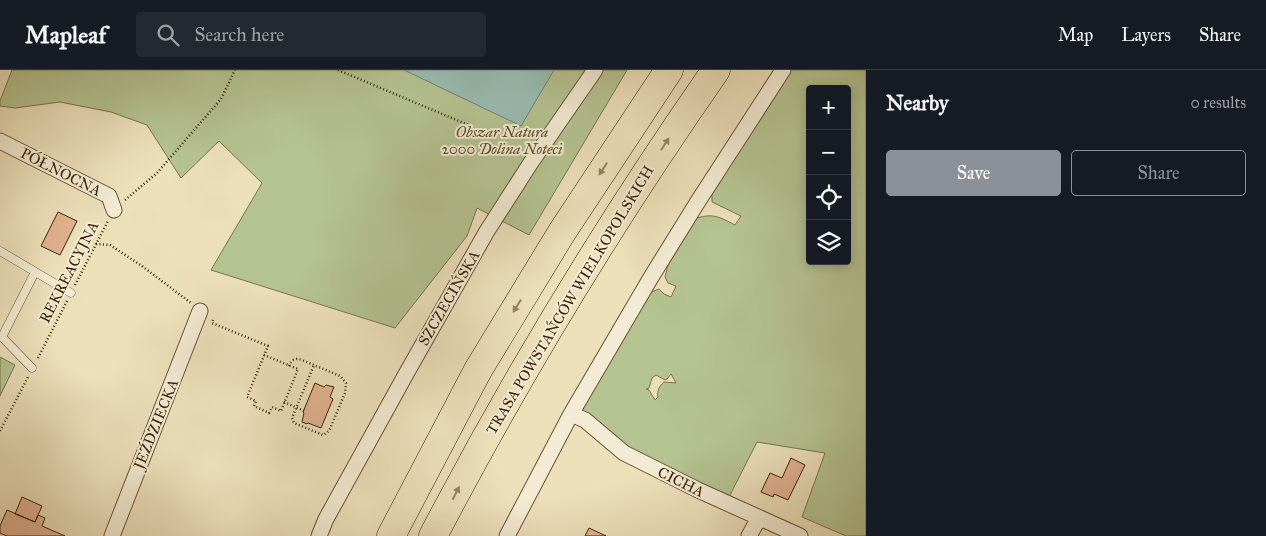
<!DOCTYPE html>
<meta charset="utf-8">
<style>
:root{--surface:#171b24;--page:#242831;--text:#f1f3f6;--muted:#9ea1a6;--line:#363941;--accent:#8c9099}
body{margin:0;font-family:"IM FELL Great Primer",serif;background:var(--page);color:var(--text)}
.controls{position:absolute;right:15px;top:15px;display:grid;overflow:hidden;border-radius:5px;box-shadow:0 2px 12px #0003}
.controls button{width:45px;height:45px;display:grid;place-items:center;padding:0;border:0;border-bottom:1px solid var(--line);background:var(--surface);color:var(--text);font:25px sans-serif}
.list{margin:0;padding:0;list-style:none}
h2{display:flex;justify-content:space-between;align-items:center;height:65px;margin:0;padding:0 20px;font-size:21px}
h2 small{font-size:16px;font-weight:400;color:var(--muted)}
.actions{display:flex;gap:10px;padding:15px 20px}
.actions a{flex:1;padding:11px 0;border:1px solid var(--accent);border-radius:5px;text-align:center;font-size:18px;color:var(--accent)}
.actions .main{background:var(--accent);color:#fff}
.icon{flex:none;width:28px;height:28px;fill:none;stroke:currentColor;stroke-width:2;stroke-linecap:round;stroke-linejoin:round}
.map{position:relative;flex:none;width:866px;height:466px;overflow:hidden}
header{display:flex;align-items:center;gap:30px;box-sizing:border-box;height:70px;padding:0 25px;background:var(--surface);border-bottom:1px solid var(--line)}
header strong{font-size:24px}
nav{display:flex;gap:28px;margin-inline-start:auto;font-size:18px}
.search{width:350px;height:45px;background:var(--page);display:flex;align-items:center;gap:12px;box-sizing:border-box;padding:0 18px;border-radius:5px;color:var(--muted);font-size:19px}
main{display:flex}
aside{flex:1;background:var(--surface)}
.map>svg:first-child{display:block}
.green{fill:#b5c392;stroke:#78744d;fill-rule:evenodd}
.water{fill:#99bdb4;stroke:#74806f}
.building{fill:#e2b292;stroke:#3c2408}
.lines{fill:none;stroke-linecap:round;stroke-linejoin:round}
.service-casing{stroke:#685335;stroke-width:9}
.minor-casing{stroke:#685335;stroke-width:17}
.motorway-casing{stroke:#3c2408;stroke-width:29}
.path{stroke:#3c2408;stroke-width:2.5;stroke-dasharray:1 2.5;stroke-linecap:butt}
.service{stroke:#f3ebd3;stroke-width:8}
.minor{stroke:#f3ebd3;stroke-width:15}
.motorway{stroke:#ece0bb;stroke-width:28}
.oneway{fill:#948262}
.labels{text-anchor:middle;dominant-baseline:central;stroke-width:4;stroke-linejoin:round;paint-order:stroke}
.park-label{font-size:15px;font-style:italic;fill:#5a4c2a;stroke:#f3ebd3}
.street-label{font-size:15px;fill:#3c2408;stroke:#f3ebd3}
</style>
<header>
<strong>Mapleaf</strong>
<div class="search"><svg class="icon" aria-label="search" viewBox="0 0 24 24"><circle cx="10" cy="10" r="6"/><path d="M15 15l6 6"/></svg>Search here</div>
<nav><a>Map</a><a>Layers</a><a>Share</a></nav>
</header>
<main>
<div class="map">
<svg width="866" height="466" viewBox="0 0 866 466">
<rect width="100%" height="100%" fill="#ece0bb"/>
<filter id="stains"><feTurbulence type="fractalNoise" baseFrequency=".004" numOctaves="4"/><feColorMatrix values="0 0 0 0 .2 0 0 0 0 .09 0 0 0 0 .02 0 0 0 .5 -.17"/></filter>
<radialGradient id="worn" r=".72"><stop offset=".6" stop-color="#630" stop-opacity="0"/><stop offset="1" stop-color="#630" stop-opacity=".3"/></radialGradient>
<path class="green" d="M 12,0 L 627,0 L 529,165 L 477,138 L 467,166 L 395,258 L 211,200 L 262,113 L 219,71 L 181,108 L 147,55 L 111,42 L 60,32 L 15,38 L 0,36 L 0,31 Z
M 791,0 L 866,0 L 866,466 L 846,466 L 802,447 L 825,383 L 757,372 L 729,427 L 646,387 L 615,370 L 587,347 L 583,339 L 595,316 L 649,223 L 659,219 L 664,224 L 671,227 L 676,216 L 668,213 L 665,207 L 668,195 L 697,148 C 713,143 720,147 735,155 L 741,146 L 712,132 L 712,123 ZM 810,19 L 847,19 L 847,191 L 810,191 ZM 671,304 L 676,313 L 664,312 C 659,316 657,321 658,327 L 655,330 L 649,320 L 646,319 L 649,318 L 652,308 L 656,305 L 665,310 L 667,309 Z
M 0,287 L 15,295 L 0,326 Z"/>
<path class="water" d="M 404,0 L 554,0 L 521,56 Z"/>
<path class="building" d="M 58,142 L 77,151 L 60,185 L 41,176 Z
M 315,313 L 324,317 L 326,315 L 334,317 L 330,327 L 333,329 L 321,358 L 308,353 L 307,354 L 302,352 L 304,343 L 303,342 Z
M 791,388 L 805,395 L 788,430 L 774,424 L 773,427 L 761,422 L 770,403 L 782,408 Z
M 22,427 L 42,436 L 35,452 L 15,444 Z
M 7,440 L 35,452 L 38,445 L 45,448 L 42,456 L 65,466 L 7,466 L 0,463 L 0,456 Z
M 589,458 L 606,466 L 585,466 Z"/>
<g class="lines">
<defs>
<path id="service" d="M 0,181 L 71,223
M 32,298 L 2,267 L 35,202"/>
<path id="minor" d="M 0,71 L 109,126 L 114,140
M 571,344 L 585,350 L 624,383 L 698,420 L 800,466
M 112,466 L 200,241
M 319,466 L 326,449 L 406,304 L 487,161 L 530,94 L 595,0
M 507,466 L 571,344 L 650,209 L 697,133 L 783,0
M 749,466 L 759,448"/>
<path id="motorway" d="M 391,466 L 478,300 L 562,162 L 669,0
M 433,466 C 517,305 612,149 716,0"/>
</defs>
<use href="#service" class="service-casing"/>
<use href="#minor" class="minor-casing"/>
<use href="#motorway" class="motorway-casing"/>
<path class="path" d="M 338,0 L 473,57
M 125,130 L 157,103 L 221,29 L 235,0
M 96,174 L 110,175 L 142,196 L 191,233
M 75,215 L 108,151
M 213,250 L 212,253 L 268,276 L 247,327 L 256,331 L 254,336 L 269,343 L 272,337 L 281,341 L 298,299 L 264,285
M 38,288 L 67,231
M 289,296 C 292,289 295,288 302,290 L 340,306 L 346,313 L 345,323 L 329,361 L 323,365 L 294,353 L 292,348 L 314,295
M 284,332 L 304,341
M 0,361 L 28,307"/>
<use href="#service" class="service"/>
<use href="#minor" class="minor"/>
<use href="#motorway" class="motorway"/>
</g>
<defs><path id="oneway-solid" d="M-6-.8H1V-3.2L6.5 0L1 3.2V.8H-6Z" transform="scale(1.25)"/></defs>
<g class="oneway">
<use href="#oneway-solid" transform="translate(665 74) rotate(-57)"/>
<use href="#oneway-solid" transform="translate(603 99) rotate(123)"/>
<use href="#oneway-solid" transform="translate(517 236) rotate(122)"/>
<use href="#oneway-solid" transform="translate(456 423) rotate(-63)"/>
</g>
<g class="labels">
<g class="park-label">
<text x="502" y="62">Obszar Natura<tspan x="502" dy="17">2000 Dolina Noteci</tspan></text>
</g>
<g class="street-label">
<text transform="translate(61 102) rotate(27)">PÓŁNOCNA</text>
<text transform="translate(69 202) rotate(-63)">REKREACYJNA</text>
<text transform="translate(449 228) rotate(-60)">SZCZECIŃSKA</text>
<text transform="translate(570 230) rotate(-59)">TRASA POWSTAŃCÓW WIELKOPOLSKICH</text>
<text transform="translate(156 354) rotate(-68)">JEŹDZIECKA</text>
<text transform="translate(681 412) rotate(26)">CICHA</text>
</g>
</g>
<rect width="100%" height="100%" filter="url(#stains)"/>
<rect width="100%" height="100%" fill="url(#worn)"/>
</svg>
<div class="controls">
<button>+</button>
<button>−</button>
<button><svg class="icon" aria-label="locate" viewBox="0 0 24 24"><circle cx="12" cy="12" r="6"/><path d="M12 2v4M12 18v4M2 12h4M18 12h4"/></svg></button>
<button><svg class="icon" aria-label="layers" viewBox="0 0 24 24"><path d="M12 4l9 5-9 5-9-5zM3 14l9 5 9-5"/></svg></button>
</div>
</div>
<aside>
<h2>Nearby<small>0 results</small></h2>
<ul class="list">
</ul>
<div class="actions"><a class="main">Save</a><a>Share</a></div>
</aside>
</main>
